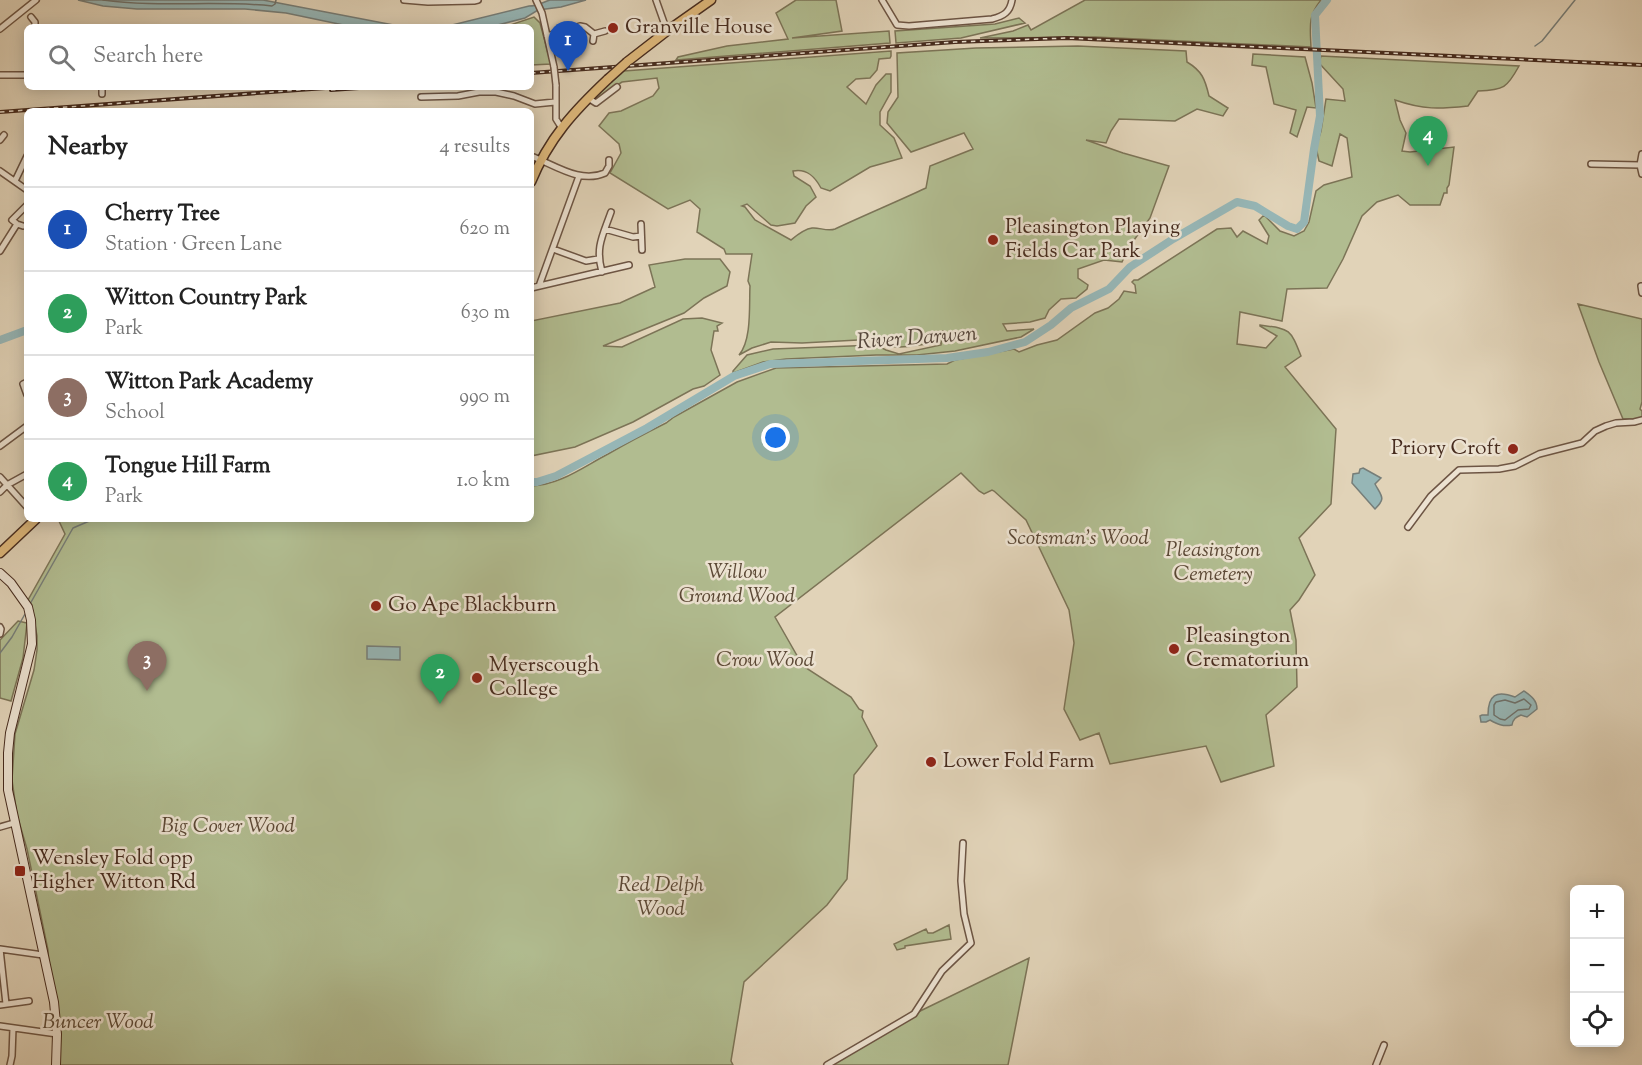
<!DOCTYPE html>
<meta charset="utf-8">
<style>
:root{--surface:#fff;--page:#f2f2f2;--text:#222;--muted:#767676;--line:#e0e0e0;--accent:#b45309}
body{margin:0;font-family:"Sorts Mill Goudy",serif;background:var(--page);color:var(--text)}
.controls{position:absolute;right:18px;bottom:18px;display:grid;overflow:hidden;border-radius:9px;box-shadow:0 3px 15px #0003}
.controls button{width:54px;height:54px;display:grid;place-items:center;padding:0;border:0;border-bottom:2px solid var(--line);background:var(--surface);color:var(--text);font:30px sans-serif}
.you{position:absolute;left:776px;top:438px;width:21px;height:21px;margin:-15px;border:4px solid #fff;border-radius:50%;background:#1a73e8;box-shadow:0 0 0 9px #1a73e833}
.badge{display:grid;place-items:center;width:39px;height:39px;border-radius:50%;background:var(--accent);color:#fff;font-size:20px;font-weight:700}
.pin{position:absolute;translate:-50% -50px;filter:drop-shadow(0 2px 3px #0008)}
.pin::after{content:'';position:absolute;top:32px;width:21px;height:18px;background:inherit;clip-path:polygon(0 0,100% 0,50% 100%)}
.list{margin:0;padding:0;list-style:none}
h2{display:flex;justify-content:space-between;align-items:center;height:78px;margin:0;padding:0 24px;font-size:26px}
h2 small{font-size:20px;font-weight:400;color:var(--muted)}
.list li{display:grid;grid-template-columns:39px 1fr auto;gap:18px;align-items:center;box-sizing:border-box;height:84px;padding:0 24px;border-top:2px solid var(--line)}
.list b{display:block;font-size:22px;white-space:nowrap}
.list p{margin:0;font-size:20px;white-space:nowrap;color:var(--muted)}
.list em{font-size:20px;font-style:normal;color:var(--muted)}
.icon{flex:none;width:33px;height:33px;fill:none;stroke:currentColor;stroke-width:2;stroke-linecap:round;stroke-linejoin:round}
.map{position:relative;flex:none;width:1642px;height:1065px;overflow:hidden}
.search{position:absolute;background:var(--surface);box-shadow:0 3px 15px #0003;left:24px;top:24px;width:510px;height:66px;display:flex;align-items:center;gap:15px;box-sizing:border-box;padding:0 21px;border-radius:9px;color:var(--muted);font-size:22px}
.panel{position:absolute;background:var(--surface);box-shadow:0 3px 15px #0003;left:24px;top:108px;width:510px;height:414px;border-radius:9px}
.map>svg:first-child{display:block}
.green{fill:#b1bc90;stroke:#7c7457;stroke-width:1.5}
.water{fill:#96b6b6;stroke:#767e79;stroke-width:1.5}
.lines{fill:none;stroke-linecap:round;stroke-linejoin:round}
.shore{stroke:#6e706a;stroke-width:1.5}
.stream{stroke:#767e79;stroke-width:1.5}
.river{stroke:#96b6b6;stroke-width:8}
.minor-casing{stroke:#6d5544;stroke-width:8}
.secondary-casing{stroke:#462b1e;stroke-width:10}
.primary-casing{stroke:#462b1e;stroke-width:11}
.minor{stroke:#ece2d1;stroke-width:5}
.secondary{stroke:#ece2d1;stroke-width:8}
.primary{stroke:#e0ba7c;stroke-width:8}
.rail-casing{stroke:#462b1e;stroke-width:4}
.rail{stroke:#ece2d1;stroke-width:1.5;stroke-dasharray:4.5;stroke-linecap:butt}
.minor-bridge-casing{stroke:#6d5544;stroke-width:8;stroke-linecap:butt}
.primary-bridge-casing{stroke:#462b1e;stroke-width:11;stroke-linecap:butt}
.minor-bridge{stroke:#ece2d1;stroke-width:5}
.primary-bridge{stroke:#e0ba7c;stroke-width:8}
.poi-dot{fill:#8f2418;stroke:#ece2d1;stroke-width:2}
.labels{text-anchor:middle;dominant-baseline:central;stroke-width:5;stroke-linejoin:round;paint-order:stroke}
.poi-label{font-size:21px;fill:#462b1e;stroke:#ece2d1;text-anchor:start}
.park-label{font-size:21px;font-style:italic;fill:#5b4835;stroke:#ece2d1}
.water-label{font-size:22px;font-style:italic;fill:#56473c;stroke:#ece2d1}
</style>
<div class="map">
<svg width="1642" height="1065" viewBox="0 0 1642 1065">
<rect width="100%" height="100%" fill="#e1d3b8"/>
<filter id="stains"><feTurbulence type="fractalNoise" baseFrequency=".00333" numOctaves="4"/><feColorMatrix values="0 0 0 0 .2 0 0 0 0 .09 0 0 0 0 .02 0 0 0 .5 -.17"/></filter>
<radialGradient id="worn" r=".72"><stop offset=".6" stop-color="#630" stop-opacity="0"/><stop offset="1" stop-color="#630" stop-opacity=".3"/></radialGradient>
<path class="green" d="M 796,0 L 836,0 L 842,31 L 792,38 L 889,31 L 890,43 L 676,60 L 678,57 L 727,46 L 788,39 L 776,13 Z
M 1085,0 L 1321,0 C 1308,16 1310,26 1311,47 L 1095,37 L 980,38 L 1013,31 L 1028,25 L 1031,30 Z
M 534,17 L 540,23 L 551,64 L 531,65 L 531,27 L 504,27 Z
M 1019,18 L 1025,23 L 961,38 L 896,43 L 895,31 L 995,24 Z
M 1078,46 L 1186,51 L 1187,62 C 1202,71 1205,79 1209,96 L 1228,108 L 1223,116 L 1197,109 L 1175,121 L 1119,119 L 1111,131 L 1106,143 L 1086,140 L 1123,153 L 1169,166 L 1150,218 L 1129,247 L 1122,262 L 1104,260 L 1078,269 L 1078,278 L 1088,285 L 1087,289 L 1076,298 L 1061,299 L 1049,310 L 1045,318 L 1030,322 L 1003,324 L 1007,331 L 1034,329 L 1021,337 L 955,351 L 917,355 L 876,355 L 786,359 L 763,362 L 733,373 L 733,371 L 747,355 L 773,349 L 876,345 L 886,350 L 899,354 L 941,345 L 943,330 L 941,343 C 924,342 907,350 890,346 C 885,345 883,341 877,339 L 802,343 L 771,342 L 752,348 L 739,355 C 752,340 749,305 750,286 L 748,281 L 752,254 L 726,254 L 724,249 L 697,232 L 700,209 L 690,200 L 668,209 L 610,173 L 621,153 L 619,144 L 599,126 L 609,113 L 621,111 L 653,96 L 659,88 L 657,78 L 622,82 L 597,98 L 596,96 L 624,71 L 891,51 L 891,56 L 890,58 L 879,59 L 877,70 L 870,78 L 856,79 L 847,87 L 866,104 L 876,85 L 886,74 L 891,74 L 891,92 L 880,112 L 880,125 L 894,138 L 902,158 L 870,167 L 830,191 L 821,188 C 815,177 807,168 793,171 L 794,176 L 810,186 L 816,197 L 806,206 L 795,223 L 777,226 L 771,225 L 747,204 L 742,206 L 745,207 L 755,220 L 791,240 C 797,235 804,229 812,228 C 819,227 827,232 835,229 C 865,215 896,202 926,188 L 930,166 L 973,149 L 964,133 L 911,152 L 887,123 L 888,112 L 898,97 L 897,53 L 976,48 Z
M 1253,54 L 1305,57 L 1312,83 L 1316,108 L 1307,107 L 1297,137 L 1290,133 L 1296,110 L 1274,104 L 1266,67 L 1252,65 Z
M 1321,56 L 1519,66 C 1507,88 1504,90 1478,91 L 1468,106 C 1439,109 1424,110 1395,100 L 1400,120 L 1406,133 L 1402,151 L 1410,152 L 1454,147 L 1449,185 L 1447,188 L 1447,193 L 1444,193 L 1440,205 L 1410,205 L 1398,195 L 1377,202 L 1362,216 L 1343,259 L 1327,288 L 1287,289 L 1282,321 L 1240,312 L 1237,344 L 1266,348 L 1277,336 L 1260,326 L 1260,325 C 1290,329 1290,328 1301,356 L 1285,367 L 1336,429 L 1331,504 L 1299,538 L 1315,575 L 1299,600 L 1290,610 L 1296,640 L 1297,687 L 1266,715 L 1274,766 L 1221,782 L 1206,746 L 1110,764 L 1099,733 L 1080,740 L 1064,709 L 1074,643 L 1069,610 L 1026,520 L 994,491 L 992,490 L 984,494 L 979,491 L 961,473 L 775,617 L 803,666 L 851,697 L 859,709 L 863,711 L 862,717 L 877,746 L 854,775 L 847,879 L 827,905 L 744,982 L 731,1061 L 733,1065 L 56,1065 L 48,950 L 27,849 L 17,815 L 12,780 L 15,734 L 34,670 L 37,650 L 37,636 L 32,607 L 28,600 L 65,534 L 58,519 L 531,519 L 531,486 C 560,485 583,467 608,454 C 627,443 646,433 666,423 L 674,417 L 737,382 L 776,368 L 947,364 L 955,360 L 1014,349 L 1019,352 L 1037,345 L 1057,340 L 1095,313 L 1108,308 L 1119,299 L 1124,291 L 1136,293 L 1135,285 L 1132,282 L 1134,280 L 1138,280 L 1217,229 L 1231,228 L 1237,237 L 1243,231 L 1267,244 L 1269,236 L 1259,220 L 1264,215 L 1280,231 L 1294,236 L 1304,231 L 1309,222 L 1316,191 L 1324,185 L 1352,177 L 1347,138 L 1340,134 L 1332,166 L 1319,161 L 1316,147 L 1321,131 L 1326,99 L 1345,101 L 1343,89 L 1319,63 Z
M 685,259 L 720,259 L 730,272 L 727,286 L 704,298 L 684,313 L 603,346 L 622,347 L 683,319 L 702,318 L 722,323 L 717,326 L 718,331 L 714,331 L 711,350 L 720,375 L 704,386 L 693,389 L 633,422 L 575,447 L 531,456 L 531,321 L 620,303 L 655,287 L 649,265 Z
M 1578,304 L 1642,319 L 1642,402 L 1640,409 L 1642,411 L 1642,417 L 1637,419 L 1623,419 L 1599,362 Z
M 18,621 L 27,623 L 23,658 L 11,701 L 0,698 L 0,640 Z
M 949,925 L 951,939 L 905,946 L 905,948 L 897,950 L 894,944 L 926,929 L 928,933 L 933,933 Z
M 1029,958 L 1008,1065 L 827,1065 L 914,1014 Z"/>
<path class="water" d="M 78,0 L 263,0 L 404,27 L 353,27 L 286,13 L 245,9 L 137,9 L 103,6 Z
M 550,0 L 586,0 L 561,7 L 538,10 L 525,18 L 490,27 L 444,27 L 529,6 C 538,6 543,2 550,0 Z
M 1363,468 L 1381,478 L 1375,484 C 1382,497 1386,498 1375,509 L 1352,483 L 1353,474 L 1359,473 L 1360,469 Z
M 367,646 L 400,647 L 400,660 L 367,659 Z
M 1524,691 C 1531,696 1537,700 1537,709 L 1527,717 L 1521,715 C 1516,717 1513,719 1512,725 C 1503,727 1497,724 1490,720 L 1486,722 L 1481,722 L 1480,716 L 1482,715 L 1488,715 C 1488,695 1496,690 1515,697 Z"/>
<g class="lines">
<path class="shore" d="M 103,0 C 159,8 216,0 272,6 L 275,4 L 276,0
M 1524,699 L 1531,705 L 1529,709 L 1518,710 L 1505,720 L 1500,719 L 1494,715 L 1494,705 L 1496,702 L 1505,700 L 1515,703 Z"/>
<path class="stream" d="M 1535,46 L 1542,41 L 1575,0
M 30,604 L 73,528 L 94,519
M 0,653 L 12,637 L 25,614"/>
<path class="river" d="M 0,340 L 27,330
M 531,482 L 537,482 L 556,476 L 647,428 L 734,376 L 770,364 L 947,358 L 988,352 L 1025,342 L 1051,325 L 1071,308 L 1109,289 L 1130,267 L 1173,239 L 1237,202 L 1255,206 L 1288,226 L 1297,229 L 1304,222 L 1314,149 L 1320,116 L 1315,15 L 1327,0"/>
<defs>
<path id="minor" d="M 404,0 L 428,2 L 474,1 L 478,0
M 536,0 L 542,13 L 554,67
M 656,0 L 667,31
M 882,0 L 897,25 L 909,26 L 992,19 C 1004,16 1010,12 1012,0
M 31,17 L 35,22 L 35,27
M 0,29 L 36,0
M 594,34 L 605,31
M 547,36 L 580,26 L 585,27 L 594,34 L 593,41
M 0,75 L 27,75
M 556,85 L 556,119 L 561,127
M 102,94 L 102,87
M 421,97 L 458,96 L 479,92 L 496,92 L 514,96 L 535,104 L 555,102
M 588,98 L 596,103 L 617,87
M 0,140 L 4,135
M 1642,154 L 1640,165 L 1642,174
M 531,156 C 555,165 580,184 605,173 L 609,166 L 609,160
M 1591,164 L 1640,165
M 0,171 L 27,190
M 15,181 L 27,156
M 641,224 L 642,250
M 23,226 L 17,224 L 12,220 L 27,205
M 605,229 L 633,237 L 641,236
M 553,249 L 586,261 L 598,259
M 0,251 L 17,224
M 602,272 C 595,247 603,235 611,212
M 539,286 L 579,176
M 1641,286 L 1642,293
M 531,288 L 629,265
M 27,382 L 23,384 L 27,395
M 0,446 L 27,426
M 0,477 L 27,507
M 0,492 L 7,485 L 27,474
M 1408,527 L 1431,496 L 1459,470 L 1499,469 L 1515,466 L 1539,454 L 1582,443 L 1595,431 L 1606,426 L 1616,423 L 1634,422 L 1642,420
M 0,627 L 1,629 L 0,634
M 0,827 L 14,823
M 0,949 L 6,1004
M 0,949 L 43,955
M 0,1005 L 29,1001
M 0,1026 L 57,1034
M 10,1065 L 12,1056 L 13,1028
M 827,1065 L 914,1014 L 942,971 L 971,943 L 964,914 L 961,881 L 963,843
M 1376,1065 L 1384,1045"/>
<path id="secondary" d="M 0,573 L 11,583 L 28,607 L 31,620 L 32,644 L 10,733 L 8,753 L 8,790 L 54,1002 L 57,1034 L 56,1065"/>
<path id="primary" d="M 627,62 L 667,31 L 711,0
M 531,182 C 549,138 574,111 608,79
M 0,553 L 36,519"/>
</defs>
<use href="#minor" class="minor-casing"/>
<use href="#secondary" class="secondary-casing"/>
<use href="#primary" class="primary-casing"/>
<use href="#minor" class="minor"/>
<use href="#secondary" class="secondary"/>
<use href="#primary" class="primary"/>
<defs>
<path id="rail" d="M 531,73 L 955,42 L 1067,38 L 1642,65
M 331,90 L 373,87
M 0,112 L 339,87"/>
</defs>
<use href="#rail" class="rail-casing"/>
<use href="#rail" class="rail"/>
<defs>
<path id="minor-bridge" d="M 554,67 L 556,85"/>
<path id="primary-bridge" d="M 608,79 L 627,62"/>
</defs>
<use href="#minor-bridge" class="minor-bridge-casing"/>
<use href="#primary-bridge" class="primary-bridge-casing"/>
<use href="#minor-bridge" class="minor-bridge"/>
<use href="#primary-bridge" class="primary-bridge"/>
</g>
<g class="poi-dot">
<circle cx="613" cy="28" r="6"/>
<circle cx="993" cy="240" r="6"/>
<circle cx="1513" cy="449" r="6"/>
<circle cx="376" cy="606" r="6"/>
<circle cx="1174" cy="649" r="6"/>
<circle cx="477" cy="678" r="6"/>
<circle cx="931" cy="762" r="6"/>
<rect x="14" y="865" width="12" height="12" rx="3"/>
</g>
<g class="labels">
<g class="poi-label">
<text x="625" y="28">Granville House</text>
<text x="1005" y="228">Pleasington Playing<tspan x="1005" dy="24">Fields Car Park</tspan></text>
<text x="1501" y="449" text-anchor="end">Priory Croft</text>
<text x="388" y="606">Go Ape Blackburn</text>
<text x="1186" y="637">Pleasington<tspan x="1186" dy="24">Crematorium</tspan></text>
<text x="489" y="666">Myerscough<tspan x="489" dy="24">College</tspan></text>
<text x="943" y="762">Lower Fold Farm</text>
<text x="32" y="859">Wensley Fold opp<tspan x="32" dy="24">Higher Witton Rd</tspan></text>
</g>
<g class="park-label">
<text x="1078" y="539">Scotsman's Wood</text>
<text x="1213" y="551">Pleasington<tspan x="1213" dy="24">Cemetery</tspan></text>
<text x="737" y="573">Willow<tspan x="737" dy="24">Ground Wood</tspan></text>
<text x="765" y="661">Crow Wood</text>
<text x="228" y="827">Big Cover Wood</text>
<text x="661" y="886">Red Delph<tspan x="661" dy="24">Wood</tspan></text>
<text x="98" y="1023">Buncer Wood</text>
</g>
<g class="water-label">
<text transform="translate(917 339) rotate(-4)">River Darwen</text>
</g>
</g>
<rect width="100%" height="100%" filter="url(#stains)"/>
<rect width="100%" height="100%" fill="url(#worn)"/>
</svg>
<div class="controls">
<button>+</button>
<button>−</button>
<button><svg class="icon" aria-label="locate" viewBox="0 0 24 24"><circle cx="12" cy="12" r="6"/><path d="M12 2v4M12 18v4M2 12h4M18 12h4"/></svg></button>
</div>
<div class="you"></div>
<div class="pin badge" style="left:568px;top:71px;background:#1a4fb4">1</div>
<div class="pin badge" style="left:440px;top:704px;background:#2e9e5b">2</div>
<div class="pin badge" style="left:147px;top:691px;background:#8d6e63">3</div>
<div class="pin badge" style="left:1428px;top:166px;background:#2e9e5b">4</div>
<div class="search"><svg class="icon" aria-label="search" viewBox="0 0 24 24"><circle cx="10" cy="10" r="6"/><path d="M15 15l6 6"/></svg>Search here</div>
<section class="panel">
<h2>Nearby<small>4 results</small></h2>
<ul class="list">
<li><span class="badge" style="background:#1a4fb4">1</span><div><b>Cherry Tree</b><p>Station · Green Lane</p></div><em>620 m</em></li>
<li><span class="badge" style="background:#2e9e5b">2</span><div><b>Witton Country Park</b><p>Park</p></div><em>630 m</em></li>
<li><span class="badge" style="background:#8d6e63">3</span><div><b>Witton Park Academy</b><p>School</p></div><em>990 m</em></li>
<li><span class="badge" style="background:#2e9e5b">4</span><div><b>Tongue Hill Farm</b><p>Park</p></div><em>1.0 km</em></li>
</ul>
</section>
</div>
